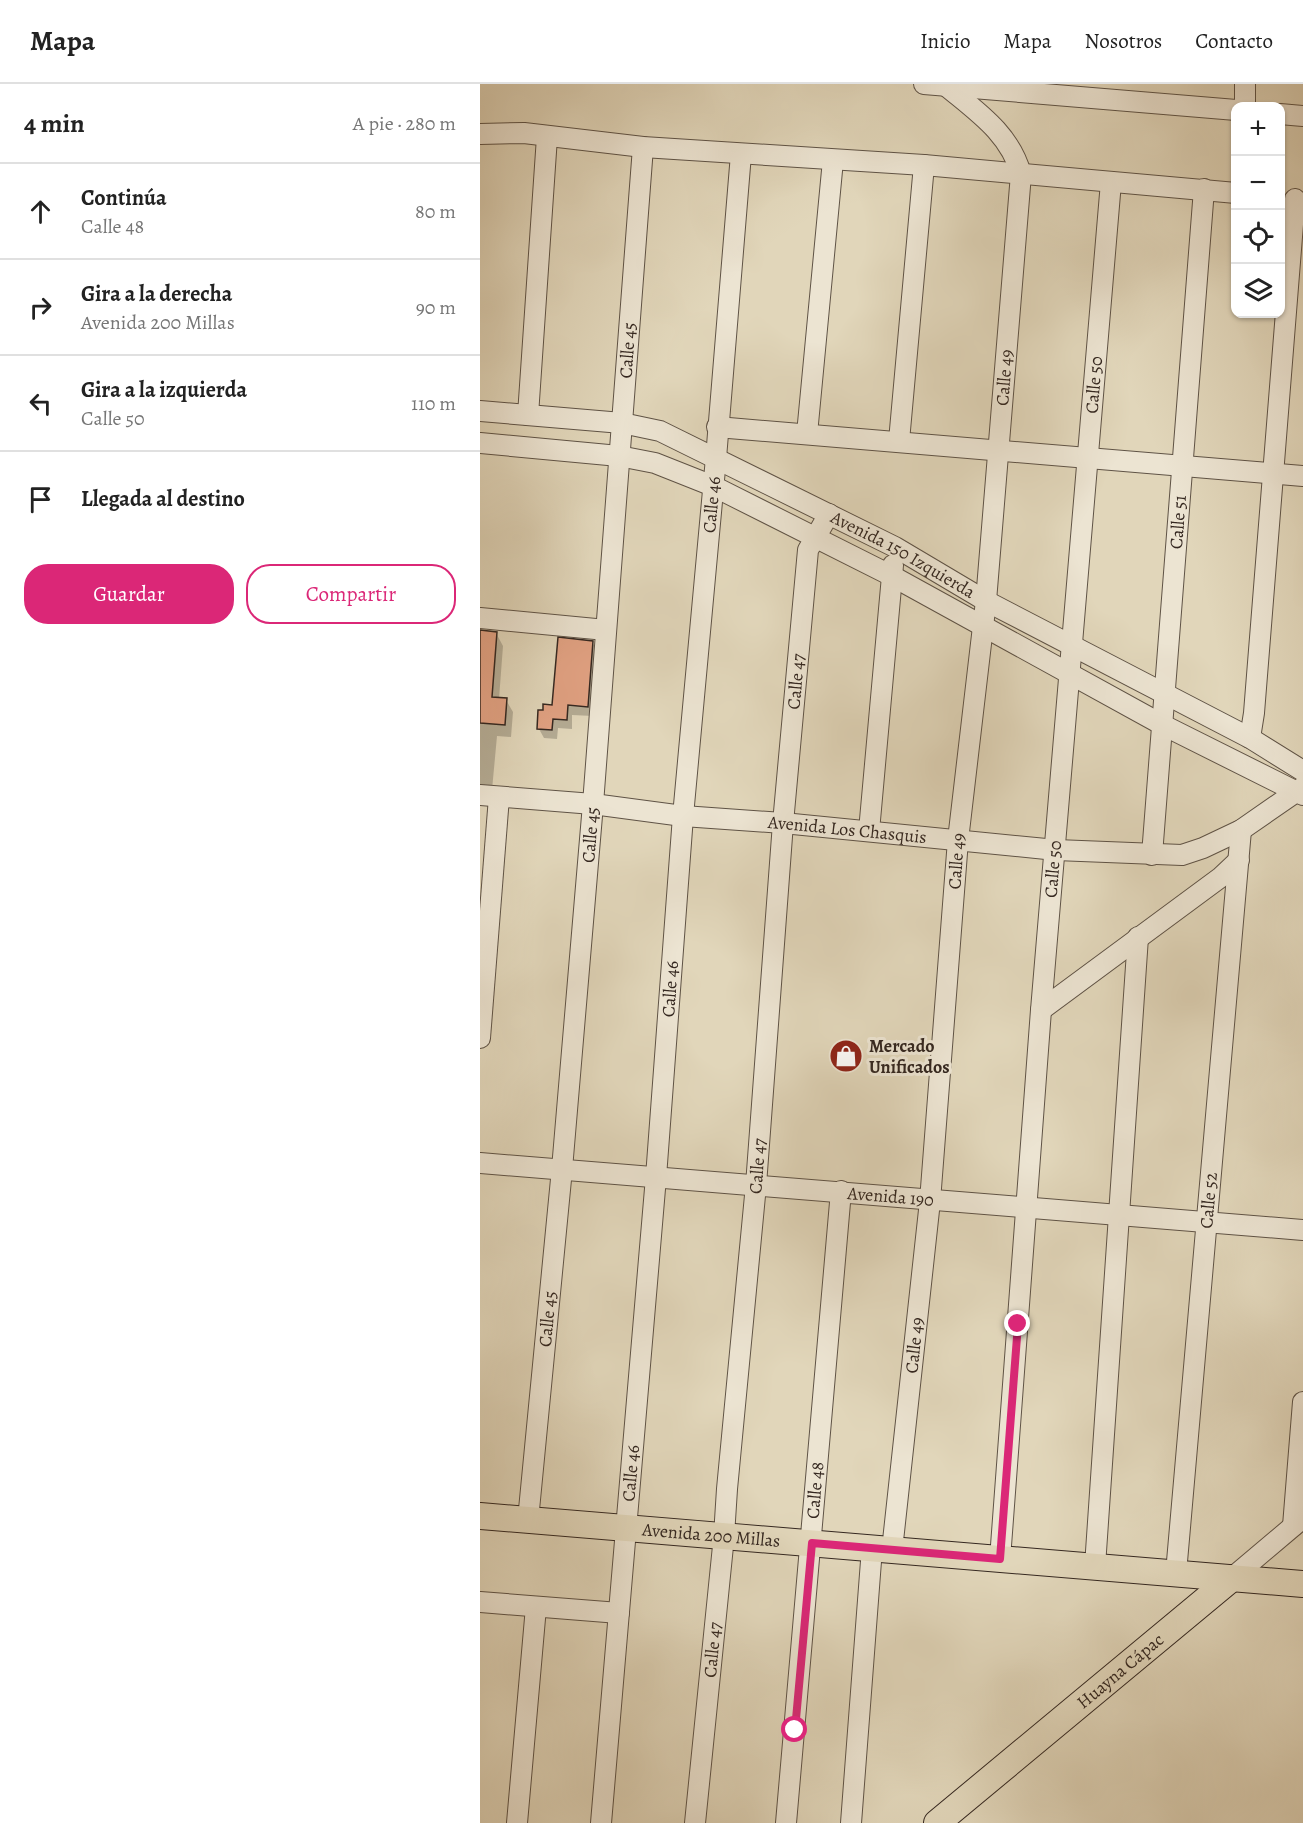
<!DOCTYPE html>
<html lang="es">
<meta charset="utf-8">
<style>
:root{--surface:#fff;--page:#f6f6f6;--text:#222;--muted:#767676;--line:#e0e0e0;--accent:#db2777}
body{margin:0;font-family:Alegreya,serif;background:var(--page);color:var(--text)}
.controls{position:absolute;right:18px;top:18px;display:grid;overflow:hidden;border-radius:12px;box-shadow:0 2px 4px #0004}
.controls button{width:54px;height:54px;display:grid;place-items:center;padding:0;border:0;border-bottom:2px solid var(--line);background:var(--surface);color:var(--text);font:30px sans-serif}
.stop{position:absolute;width:18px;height:18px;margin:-14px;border:4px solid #db2777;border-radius:50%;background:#fff}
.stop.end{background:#db2777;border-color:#fff;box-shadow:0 2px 6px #0008}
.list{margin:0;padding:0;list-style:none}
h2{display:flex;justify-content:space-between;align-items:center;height:78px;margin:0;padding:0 24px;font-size:26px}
h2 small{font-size:20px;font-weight:400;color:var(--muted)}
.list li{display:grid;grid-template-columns:39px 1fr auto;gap:18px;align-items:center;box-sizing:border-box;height:96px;padding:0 24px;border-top:2px solid var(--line)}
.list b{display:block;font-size:22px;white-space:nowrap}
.list p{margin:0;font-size:20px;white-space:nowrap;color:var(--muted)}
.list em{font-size:20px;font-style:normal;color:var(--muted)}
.actions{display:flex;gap:12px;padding:18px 24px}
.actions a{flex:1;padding:14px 0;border:2px solid var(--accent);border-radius:24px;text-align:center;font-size:21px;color:var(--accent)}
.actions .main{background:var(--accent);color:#fff}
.icon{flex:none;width:33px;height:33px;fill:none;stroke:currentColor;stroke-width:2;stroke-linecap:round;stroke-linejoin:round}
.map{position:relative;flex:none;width:823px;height:1739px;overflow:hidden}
header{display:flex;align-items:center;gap:36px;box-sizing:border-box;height:84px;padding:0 30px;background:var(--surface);border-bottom:2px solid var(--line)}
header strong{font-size:28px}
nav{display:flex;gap:33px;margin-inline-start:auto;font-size:21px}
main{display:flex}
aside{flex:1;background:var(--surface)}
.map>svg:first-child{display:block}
.shadow{fill:#0003}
.building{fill:#e1a182;stroke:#342720;stroke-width:1.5}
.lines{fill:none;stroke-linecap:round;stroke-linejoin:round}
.minor-casing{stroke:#5f5346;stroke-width:22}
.major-casing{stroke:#342720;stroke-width:28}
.minor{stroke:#ece4d2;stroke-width:20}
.major{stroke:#e1d6ba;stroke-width:26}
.route{stroke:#db2777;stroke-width:8}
.labels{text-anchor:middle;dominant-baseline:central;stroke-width:6;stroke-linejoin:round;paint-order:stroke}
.street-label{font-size:18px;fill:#342720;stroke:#ece4d2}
.poi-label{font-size:18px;font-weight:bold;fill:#342720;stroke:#ece4d2;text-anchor:start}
</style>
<header>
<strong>Mapa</strong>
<nav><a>Inicio</a><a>Mapa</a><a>Nosotros</a><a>Contacto</a></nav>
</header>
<main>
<aside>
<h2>4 min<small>A pie · 280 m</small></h2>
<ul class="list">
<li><svg class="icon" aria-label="ahead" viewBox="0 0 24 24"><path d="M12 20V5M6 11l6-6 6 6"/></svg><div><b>Continúa</b><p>Calle 48</p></div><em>80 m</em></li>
<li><svg class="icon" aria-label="right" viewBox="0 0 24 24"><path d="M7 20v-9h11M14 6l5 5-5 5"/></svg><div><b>Gira a la derecha</b><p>Avenida 200 Millas</p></div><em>90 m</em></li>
<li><svg class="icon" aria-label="left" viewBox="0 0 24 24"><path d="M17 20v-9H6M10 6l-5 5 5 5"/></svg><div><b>Gira a la izquierda</b><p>Calle 50</p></div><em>110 m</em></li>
<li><svg class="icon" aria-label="arrive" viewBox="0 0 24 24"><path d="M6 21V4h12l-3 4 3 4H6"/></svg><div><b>Llegada al destino</b></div></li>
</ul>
<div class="actions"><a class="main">Guardar</a><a>Compartir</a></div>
</aside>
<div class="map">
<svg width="823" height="1739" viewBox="0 0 823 1739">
<rect width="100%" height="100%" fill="#e1d6ba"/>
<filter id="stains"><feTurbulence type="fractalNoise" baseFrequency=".00333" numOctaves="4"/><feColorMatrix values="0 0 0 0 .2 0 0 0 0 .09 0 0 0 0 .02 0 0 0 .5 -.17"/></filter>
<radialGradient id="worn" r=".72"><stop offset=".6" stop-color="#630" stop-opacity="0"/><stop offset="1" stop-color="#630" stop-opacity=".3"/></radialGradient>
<path class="shadow" d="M 0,548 L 16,549 L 23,562 L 19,615 L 26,616 L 33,628 L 31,653 L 17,652 L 12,706 L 0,705 Z
M 112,558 L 118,568 L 113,632 L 92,631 L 92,645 L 78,644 L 77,655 L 64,654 L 59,645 Z"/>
<path class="building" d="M 0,546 L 17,548 L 12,613 L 27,614 L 25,641 L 0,639 Z
M 78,553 L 113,557 L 108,623 L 88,621 L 87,636 L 73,635 L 72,646 L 57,645 L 58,626 L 63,626 L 63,620 L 72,621 Z"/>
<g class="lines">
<defs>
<g id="minor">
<path d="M 444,0 L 756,26"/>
<path d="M 765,22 L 765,0"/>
<path d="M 800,30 L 823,32"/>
<path d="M 0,50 L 44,49 L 163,63 L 444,81 L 756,109"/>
<path id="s1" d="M 0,327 L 142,339 L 180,347 L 415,463 L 506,517 L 770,654 L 823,687"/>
<path d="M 48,331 L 67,53"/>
<path d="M 237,343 L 823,392"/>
<path d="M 327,350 L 353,76"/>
<path d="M 419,357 L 444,81"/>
<path d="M 0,359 L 139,372 L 175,379 L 233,402 L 412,492 L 681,640 L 823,711"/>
<path d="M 0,534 L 126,546"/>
<path d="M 770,654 L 774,629 L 815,115"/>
<path id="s2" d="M 0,711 L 113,720 L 203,732 L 303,739 L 576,766 L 702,771 L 723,764 L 761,746 L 823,703"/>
<path d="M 389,747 L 413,481"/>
<path id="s3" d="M 672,771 L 724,105"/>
<path d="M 561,926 L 741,793 L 759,776"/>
<path d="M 0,954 L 19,713"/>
<path id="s4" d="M 0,1079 L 823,1146"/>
<path id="s5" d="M 48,1436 L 82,1085 L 113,720 L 163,63"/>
<path d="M 813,1442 L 823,1318"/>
<path id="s6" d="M 412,1466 L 450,1117 L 478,756 L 506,517 L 541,90 C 530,49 496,27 465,1"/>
<path id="s7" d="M 520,1475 L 561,926 L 631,98"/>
<path d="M 615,1482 L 658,853"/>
<path id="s8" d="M 696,1489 L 761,746"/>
<path d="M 752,1494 L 823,1434"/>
<path d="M 0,1518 L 139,1529"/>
<path d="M 37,1739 L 56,1523"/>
<path id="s9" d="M 121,1739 L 176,1093 L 203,732 L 236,374 L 261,70"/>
<path id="s10" d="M 215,1739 L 244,1452 L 247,1405 L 276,1101 L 303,739 L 328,466 L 349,430"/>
<path id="s11" d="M 306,1739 L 361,1107"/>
<path d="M 371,1739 L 392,1464"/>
</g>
<g id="major">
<path id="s12" d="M 0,1432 L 823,1500"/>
<path id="s13" d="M 457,1739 L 752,1494"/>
</g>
</defs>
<use href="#minor" class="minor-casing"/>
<use href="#major" class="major-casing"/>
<use href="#minor" class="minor"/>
<use href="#major" class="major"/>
</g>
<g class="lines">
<path class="route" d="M 315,1646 L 332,1459 L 520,1475 L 538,1240"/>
</g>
<defs>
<symbol id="shop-disc" viewBox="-11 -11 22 22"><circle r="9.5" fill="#8f2418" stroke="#ece4d2"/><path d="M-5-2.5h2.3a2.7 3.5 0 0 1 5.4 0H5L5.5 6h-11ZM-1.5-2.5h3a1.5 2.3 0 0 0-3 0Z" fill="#fff"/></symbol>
</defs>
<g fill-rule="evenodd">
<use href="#shop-disc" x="347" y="953" width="38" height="38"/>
</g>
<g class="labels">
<g class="street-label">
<text stroke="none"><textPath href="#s5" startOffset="1174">Calle 45</textPath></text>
<text stroke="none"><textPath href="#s6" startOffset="1178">Calle 49</textPath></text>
<text stroke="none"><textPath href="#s7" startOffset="1178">Calle 50</textPath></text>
<text stroke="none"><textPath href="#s9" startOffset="1323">Calle 46</textPath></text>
<text stroke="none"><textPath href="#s3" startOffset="334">Calle 51</textPath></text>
<text stroke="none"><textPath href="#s1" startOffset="454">Avenida 150 Izquierda</textPath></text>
<text stroke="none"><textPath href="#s10" startOffset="1146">Calle 47</textPath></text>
<text stroke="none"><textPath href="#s2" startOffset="369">Avenida Los Chasquis</textPath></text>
<text stroke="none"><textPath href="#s5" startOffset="688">Calle 45</textPath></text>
<text stroke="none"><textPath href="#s6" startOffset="692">Calle 49</textPath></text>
<text stroke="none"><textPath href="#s7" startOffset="692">Calle 50</textPath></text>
<text stroke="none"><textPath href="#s9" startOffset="837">Calle 46</textPath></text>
<text stroke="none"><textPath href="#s10" startOffset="660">Calle 47</textPath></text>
<text stroke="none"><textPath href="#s4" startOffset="412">Avenida 190</textPath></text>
<text stroke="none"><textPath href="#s8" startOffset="374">Calle 52</textPath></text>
<text stroke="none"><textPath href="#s5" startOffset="202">Calle 45</textPath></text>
<text stroke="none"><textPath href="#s6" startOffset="206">Calle 49</textPath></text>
<text stroke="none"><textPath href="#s9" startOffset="351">Calle 46</textPath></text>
<text stroke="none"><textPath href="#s11" startOffset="334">Calle 48</textPath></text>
<text stroke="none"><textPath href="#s12" startOffset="232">Avenida 200 Millas</textPath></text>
<text stroke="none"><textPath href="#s10" startOffset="174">Calle 47</textPath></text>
<text stroke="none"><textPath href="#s13" startOffset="238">Huayna Cápac</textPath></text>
</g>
<g class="poi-label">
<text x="389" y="962">Mercado<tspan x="389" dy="21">Unificados</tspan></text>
</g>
</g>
<rect width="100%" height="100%" filter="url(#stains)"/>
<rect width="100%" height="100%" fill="url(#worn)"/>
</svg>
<div class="controls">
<button>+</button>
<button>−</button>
<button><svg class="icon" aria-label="locate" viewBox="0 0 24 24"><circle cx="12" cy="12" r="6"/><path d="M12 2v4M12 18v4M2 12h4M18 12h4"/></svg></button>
<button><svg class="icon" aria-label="layers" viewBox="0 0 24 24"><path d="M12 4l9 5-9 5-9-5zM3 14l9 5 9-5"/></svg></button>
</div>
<div class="stop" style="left:315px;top:1646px"></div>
<div class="stop end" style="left:538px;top:1240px"></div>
</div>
</main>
